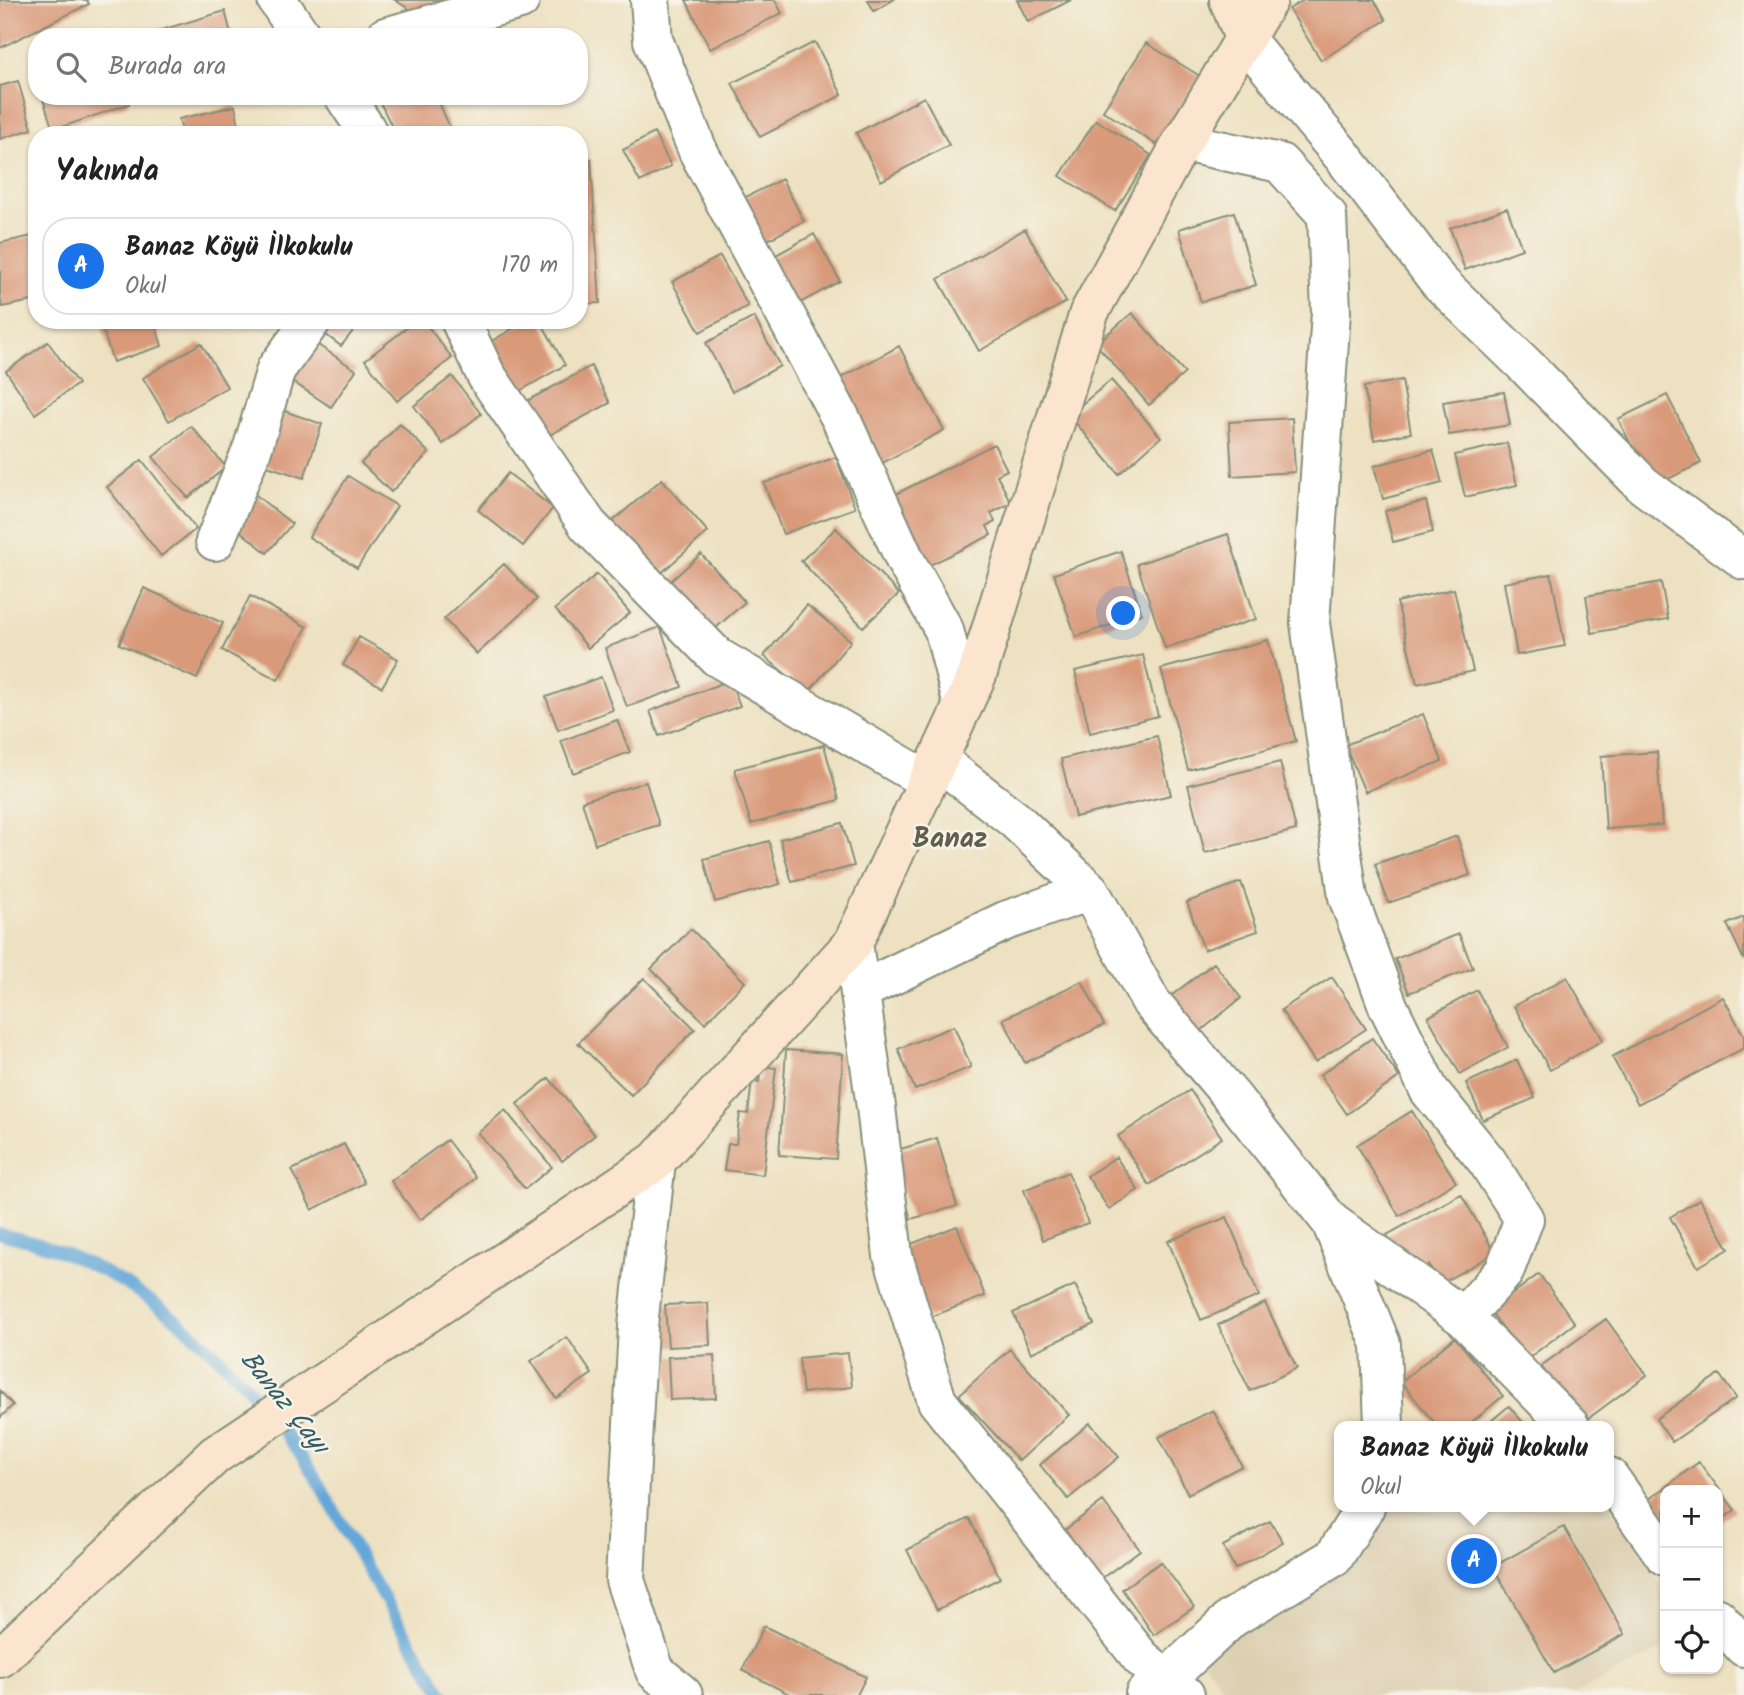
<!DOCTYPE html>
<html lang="tr">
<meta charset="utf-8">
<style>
:root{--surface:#fff;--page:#f6f6f6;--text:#222;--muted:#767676;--line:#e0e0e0;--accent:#1a73e8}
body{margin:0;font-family:Kalam,sans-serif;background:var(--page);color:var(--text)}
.controls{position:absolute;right:21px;bottom:21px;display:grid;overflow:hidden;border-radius:14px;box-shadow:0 2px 5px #0004}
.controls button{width:63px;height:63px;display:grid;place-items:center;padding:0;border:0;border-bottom:2px solid var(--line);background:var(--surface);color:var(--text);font:35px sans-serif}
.you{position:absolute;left:1124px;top:614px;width:24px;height:24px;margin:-18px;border:5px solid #fff;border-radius:50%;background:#1a73e8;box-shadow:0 0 0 10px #1a73e833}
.badge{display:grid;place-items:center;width:46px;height:46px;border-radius:50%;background:var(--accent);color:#fff;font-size:23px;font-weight:700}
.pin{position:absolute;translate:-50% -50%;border:4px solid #fff;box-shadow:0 2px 7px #0006}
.popup{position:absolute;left:1334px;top:1421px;width:280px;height:91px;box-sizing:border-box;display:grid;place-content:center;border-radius:14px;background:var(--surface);filter:drop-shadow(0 2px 5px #0005);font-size:23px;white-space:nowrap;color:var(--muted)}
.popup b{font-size:26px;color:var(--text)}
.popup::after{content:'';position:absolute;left:50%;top:100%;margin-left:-14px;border:14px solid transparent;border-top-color:var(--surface)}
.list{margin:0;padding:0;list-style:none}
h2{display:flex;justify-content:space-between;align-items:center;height:91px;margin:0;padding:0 28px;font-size:30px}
h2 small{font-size:23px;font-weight:400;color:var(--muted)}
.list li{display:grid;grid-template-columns:46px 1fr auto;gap:21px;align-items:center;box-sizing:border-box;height:98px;margin:0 14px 14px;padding:0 14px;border:2px solid var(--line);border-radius:28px}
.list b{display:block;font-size:26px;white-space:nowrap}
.list p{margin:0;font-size:23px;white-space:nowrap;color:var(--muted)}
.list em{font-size:23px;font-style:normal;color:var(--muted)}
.icon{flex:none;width:38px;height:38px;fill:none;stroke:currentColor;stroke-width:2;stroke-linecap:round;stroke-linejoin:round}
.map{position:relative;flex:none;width:1744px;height:1695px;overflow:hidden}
.search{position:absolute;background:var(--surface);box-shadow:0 2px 5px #0004;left:28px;top:28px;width:560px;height:77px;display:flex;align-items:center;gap:18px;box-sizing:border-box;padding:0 24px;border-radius:28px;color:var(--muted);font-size:26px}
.panel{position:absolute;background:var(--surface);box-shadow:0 2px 5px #0004;left:28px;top:126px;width:560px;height:203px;border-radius:28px}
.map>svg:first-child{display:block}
.built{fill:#ddd0b2}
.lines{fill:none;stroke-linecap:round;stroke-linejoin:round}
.stream{stroke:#63a7d8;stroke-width:12}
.building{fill:#d99a7a}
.street-casing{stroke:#868f7a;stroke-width:42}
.secondary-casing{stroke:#868f7a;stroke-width:42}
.street{stroke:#fff;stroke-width:38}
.secondary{stroke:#fce5cf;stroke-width:38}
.labels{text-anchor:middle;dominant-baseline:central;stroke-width:5;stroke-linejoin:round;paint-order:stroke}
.water-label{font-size:26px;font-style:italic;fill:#335d65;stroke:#f7f3e8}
.quarter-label{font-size:28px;font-weight:bold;fill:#605e4c;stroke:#f7f3e8}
</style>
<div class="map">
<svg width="1744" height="1695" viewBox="0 0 1744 1695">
<rect width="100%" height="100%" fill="#f7f3e8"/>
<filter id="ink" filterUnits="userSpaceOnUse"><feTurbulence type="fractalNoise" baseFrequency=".0143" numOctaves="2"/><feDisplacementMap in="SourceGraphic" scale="14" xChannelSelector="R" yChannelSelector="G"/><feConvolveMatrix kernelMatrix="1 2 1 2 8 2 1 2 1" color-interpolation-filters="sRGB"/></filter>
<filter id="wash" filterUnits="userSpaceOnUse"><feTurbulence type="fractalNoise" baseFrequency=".00686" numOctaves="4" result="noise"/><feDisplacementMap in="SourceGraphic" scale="28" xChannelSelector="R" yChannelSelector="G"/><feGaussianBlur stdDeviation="1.57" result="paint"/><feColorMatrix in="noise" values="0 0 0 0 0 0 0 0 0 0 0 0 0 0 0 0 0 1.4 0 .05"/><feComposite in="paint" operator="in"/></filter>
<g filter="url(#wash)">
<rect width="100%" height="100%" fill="#ede1c1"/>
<path class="built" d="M 1609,1503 L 1665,1590 L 1665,1648 L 1573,1695 L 1229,1695 L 1186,1639 L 1345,1532 L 1386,1507 L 1402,1507 L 1497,1523 L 1519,1507 L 1609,1507 Z"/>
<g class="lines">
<path class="stream" d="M 0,1234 C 130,1260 238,1360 309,1468 C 329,1499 346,1532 364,1564 C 390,1608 416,1652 444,1695"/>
</g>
<g id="blocks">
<path class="building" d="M 0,0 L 87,0 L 89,4 L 0,48 Z
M 395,0 L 448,0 L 433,24 Z
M 686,0 L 775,0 L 782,13 L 710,49 Z
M 868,0 L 893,0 L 874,11 Z
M 1017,0 L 1071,0 L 1028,22 Z
M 1304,0 L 1374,0 L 1386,20 L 1321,60 L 1289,9 Z
M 225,11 L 232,37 L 153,37 L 151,33 Z
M 815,42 L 842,95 L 760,137 L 732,83 Z
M 1146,43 L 1200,76 L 1157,145 L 1103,111 Z
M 18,81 L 32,129 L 0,139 L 0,86 Z
M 42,96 L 126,96 L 129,104 L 53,130 Z
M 377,96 L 436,96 L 453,134 L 396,135 Z
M 924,97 L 949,145 L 881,181 L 856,133 Z
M 235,106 L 241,135 L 183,135 L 179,119 Z
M 1096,120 L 1151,155 L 1115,211 L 1060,176 Z
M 654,133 L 671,166 L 640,182 L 623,150 Z
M 591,159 L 600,303 L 579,304 L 579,160 Z
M 782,179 L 804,221 L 760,244 L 738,201 Z
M 1507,208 L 1522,249 L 1465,270 L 1450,228 Z
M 1234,212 L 1256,285 L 1201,302 L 1179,229 Z
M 1025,229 L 1066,302 L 979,351 L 938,279 Z
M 814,234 L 840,281 L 793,307 L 767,260 Z
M 37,235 L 37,300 L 2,307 L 0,296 L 0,243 Z
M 720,256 L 748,306 L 700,332 L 672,282 Z
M 1132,313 L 1185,373 L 1149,405 L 1096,344 Z
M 754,317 L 780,366 L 732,392 L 706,343 Z
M 100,320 L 154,320 L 162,346 L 113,362 Z
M 317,320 L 350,320 L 357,326 L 341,346 L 313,325 Z
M 417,320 L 423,320 L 452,358 L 397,401 L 365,360 Z
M 528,320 L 540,320 L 565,365 L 511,396 L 483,346 Z
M 312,341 L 356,370 L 331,407 L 287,378 Z
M 48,342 L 78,384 L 35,414 L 6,371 Z
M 201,343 L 227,387 L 169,421 L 143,378 Z
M 899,346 L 944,430 L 877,466 L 831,383 Z
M 591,366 L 610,403 L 546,437 L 527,401 Z
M 452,376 L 481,414 L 443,444 L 414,406 Z
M 1111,380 L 1161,437 L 1119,474 L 1069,415 Z
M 1402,380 L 1411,433 L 1374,440 L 1364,387 Z
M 1504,392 L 1510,425 L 1449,435 L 1443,402 Z
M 1667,395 L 1701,463 L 1652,487 L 1618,419 Z
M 270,406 L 322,424 L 304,478 L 252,461 Z
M 1292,418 L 1295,472 L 1232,476 L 1229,422 Z
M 400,424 L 429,453 L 391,492 L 361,463 Z
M 191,426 L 226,467 L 188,498 L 153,457 Z
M 1507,443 L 1517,485 L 1465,497 L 1455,455 Z
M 994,444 L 1007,470 L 997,475 L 1011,503 L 991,513 L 995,522 L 987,526 L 991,535 L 926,567 L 890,497 Z
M 1433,450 L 1442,483 L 1383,499 L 1374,466 Z
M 836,457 L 855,508 L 783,534 L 764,483 Z
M 142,460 L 196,529 L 161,556 L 107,487 Z
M 508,473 L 553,508 L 523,546 L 478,510 Z
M 348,476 L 397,506 L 357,568 L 309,537 Z
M 662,479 L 708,532 L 653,580 L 607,526 Z
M 252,492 L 292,524 L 267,553 L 228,521 Z
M 1426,501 L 1433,532 L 1393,542 L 1385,511 Z
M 836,528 L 899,594 L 863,627 L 801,561 Z
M 1228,534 L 1256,619 L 1165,648 L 1137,564 Z
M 1121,551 L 1142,614 L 1076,637 L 1054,574 Z
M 701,554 L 745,602 L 708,635 L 664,587 Z
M 504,564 L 537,599 L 477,654 L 444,619 Z
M 597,574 L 630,613 L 588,648 L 555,609 Z
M 1551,574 L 1565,646 L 1517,655 L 1504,583 Z
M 1661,582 L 1668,619 L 1592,633 L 1586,596 Z
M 144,588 L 223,623 L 197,679 L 119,644 Z
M 1454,589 L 1473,671 L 1417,684 L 1397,602 Z
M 250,596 L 307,627 L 278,680 L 222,650 Z
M 807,605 L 851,641 L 808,693 L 764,656 Z
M 660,627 L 682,687 L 627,707 L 605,648 Z
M 359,637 L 398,659 L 382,687 L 343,665 Z
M 1268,640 L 1296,741 L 1188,770 L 1161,669 Z
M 1143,655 L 1158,716 L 1090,733 L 1075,671 Z
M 601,677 L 613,710 L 558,730 L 546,697 Z
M 730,680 L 740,706 L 659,736 L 650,711 Z
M 1423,714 L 1442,761 L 1365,792 L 1345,745 Z
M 617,720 L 630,752 L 573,773 L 561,741 Z
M 1157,736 L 1171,795 L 1075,817 L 1061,759 Z
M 824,745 L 839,800 L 751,824 L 735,769 Z
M 1657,752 L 1662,825 L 1606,829 L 1601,756 Z
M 1280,762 L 1296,830 L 1205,853 L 1188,785 Z
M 646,782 L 659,825 L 595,844 L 582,801 Z
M 842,823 L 854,866 L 792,882 L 780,839 Z
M 1457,836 L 1470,875 L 1388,903 L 1375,864 Z
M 769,841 L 780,884 L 715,902 L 704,859 Z
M 1241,882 L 1258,931 L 1204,950 L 1187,902 Z
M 1744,917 L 1744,960 L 1727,924 Z
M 691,929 L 745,982 L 705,1023 L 651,969 Z
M 1459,934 L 1473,968 L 1409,993 L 1395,959 Z
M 1214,963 L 1241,998 L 1192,1038 L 1163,1002 Z
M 1332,977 L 1366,1029 L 1315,1062 L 1281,1010 Z
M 1567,977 L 1603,1040 L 1550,1070 L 1514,1006 Z
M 644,978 L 695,1029 L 631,1095 L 578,1043 Z
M 1082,981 L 1104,1025 L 1025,1063 L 1003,1019 Z
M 1477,990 L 1508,1047 L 1460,1074 L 1428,1017 Z
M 1723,997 L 1744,1036 L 1744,1048 L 1638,1104 L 1612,1057 Z
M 954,1026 L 971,1067 L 915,1090 L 898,1049 Z
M 1372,1038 L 1399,1077 L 1347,1114 L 1320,1075 Z
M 786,1050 L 843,1054 L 836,1159 L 779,1155 Z
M 1517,1060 L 1535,1098 L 1483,1120 L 1466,1083 Z
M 761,1066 L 776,1068 L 763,1175 L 724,1170 L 728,1144 L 736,1144 L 740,1113 L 748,1114 L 752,1081 L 759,1082 Z
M 549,1078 L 595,1135 L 562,1161 L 517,1104 Z
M 1190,1090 L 1222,1138 L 1149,1185 L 1118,1136 Z
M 505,1110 L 552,1167 L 525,1189 L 478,1133 Z
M 1412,1111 L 1456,1182 L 1399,1216 L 1357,1145 Z
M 937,1138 L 957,1206 L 911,1219 L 891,1152 Z
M 447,1140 L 476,1178 L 420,1220 L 391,1181 Z
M 344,1144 L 364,1183 L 312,1210 L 292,1170 Z
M 1116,1157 L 1138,1190 L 1109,1209 L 1087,1176 Z
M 1068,1172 L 1088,1223 L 1043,1240 L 1024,1190 Z
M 1461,1194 L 1495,1253 L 1440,1284 L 1429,1265 L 1410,1275 L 1387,1235 Z
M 1700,1199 L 1729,1249 L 1698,1267 L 1670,1217 Z
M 1227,1217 L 1259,1296 L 1201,1320 L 1168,1241 Z
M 957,1226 L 985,1296 L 928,1318 L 901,1248 Z
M 1539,1274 L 1575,1323 L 1527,1359 L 1490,1311 Z
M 1075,1285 L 1094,1324 L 1031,1353 L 1013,1313 Z
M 708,1303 L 710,1345 L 668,1347 L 665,1305 Z
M 1265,1303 L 1297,1368 L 1250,1391 L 1218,1325 Z
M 1606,1319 L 1647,1375 L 1582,1423 L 1541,1366 Z
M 567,1337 L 592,1374 L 556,1398 L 531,1361 Z
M 1455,1337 L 1503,1396 L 1467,1426 L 1437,1426 L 1401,1382 Z
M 1010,1349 L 1069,1415 L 1019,1461 L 959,1395 Z
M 848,1353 L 852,1387 L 803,1393 L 799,1358 Z
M 714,1355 L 716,1398 L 670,1400 L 668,1357 Z
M 1719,1374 L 1736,1398 L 1672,1442 L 1656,1419 Z
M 0,1391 L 13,1405 L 0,1418 Z
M 1509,1406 L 1526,1426 L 1485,1426 Z
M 1213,1410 L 1242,1466 L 1188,1494 L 1159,1437 Z
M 1090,1423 L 1119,1457 L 1068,1499 L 1040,1465 Z
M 1699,1462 L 1735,1510 L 1718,1523 L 1718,1490 L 1665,1490 L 1665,1523 L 1648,1500 Z
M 1103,1501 L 1140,1550 L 1094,1584 L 1057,1536 Z
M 969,1518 L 1000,1578 L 937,1610 L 907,1550 Z
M 1270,1521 L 1283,1542 L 1235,1569 L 1223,1546 Z
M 1564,1527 L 1625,1634 L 1554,1673 L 1493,1567 Z
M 1161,1562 L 1194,1607 L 1154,1635 L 1122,1589 Z
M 764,1626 L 866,1677 L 857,1695 L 791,1695 L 742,1670 Z"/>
</g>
</g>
<g filter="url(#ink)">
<use href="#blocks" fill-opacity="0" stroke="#868f7a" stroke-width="2"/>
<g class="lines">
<defs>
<path id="street" d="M 277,0 L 302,37
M 650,0 L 653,40 L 698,151 L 841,419 L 905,560 L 944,630 L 963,706
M 385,37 L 520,0
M 1244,38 L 1341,154 L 1439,282 L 1527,367 L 1643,485 L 1744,560
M 344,96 L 364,126 L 369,135
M 1182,142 L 1280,163 L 1327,215 L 1331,312 L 1310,623 L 1348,897 L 1388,1006 L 1429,1090 L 1487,1161 L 1524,1219 L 1504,1272 L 1463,1317
M 460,320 L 486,375 L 588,525 L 717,657 L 928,781
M 215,541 L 253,447 L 276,369 L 312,320
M 938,760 L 1015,820 L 1090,891 L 1151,1002 L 1232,1097 L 1331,1222 L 1381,1344 L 1384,1426
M 853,943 L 876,1107 L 893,1256 L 937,1401 L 1141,1658 L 1185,1695
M 860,991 L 1005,921 L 1090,891
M 656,1161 L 638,1326 L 625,1580 L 655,1671 L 683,1695
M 1331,1222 L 1463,1317 L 1570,1426
M 1609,1477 L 1665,1556
M 1718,1618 L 1744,1647
M 1145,1694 L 1166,1679 L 1232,1618 L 1334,1557 L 1365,1507"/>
<path id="secondary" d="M 1229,0 L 1244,38
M 0,1658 L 215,1455 L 656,1161 L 853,943 L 977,675 L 1089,313 L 1182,142 L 1268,0"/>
</defs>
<use href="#street" class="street-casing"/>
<use href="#secondary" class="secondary-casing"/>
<use href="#street" class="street"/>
<use href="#secondary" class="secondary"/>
</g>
</g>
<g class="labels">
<g class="water-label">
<text transform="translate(284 1403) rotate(51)">Banaz Çayı</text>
</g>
<g class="quarter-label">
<text x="950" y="839">Banaz</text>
</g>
</g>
</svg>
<div class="controls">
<button>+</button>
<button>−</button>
<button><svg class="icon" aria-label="locate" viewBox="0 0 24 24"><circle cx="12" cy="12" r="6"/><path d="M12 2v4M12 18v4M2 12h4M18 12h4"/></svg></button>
</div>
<div class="you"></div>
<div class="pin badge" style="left:1474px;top:1561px">A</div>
<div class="popup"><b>Banaz Köyü İlkokulu</b>Okul</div>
<div class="search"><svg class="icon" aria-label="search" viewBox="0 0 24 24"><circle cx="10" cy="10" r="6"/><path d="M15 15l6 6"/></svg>Burada ara</div>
<section class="panel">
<h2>Yakında<small></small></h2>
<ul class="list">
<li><span class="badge">A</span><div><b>Banaz Köyü İlkokulu</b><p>Okul</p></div><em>170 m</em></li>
</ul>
</section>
</div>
